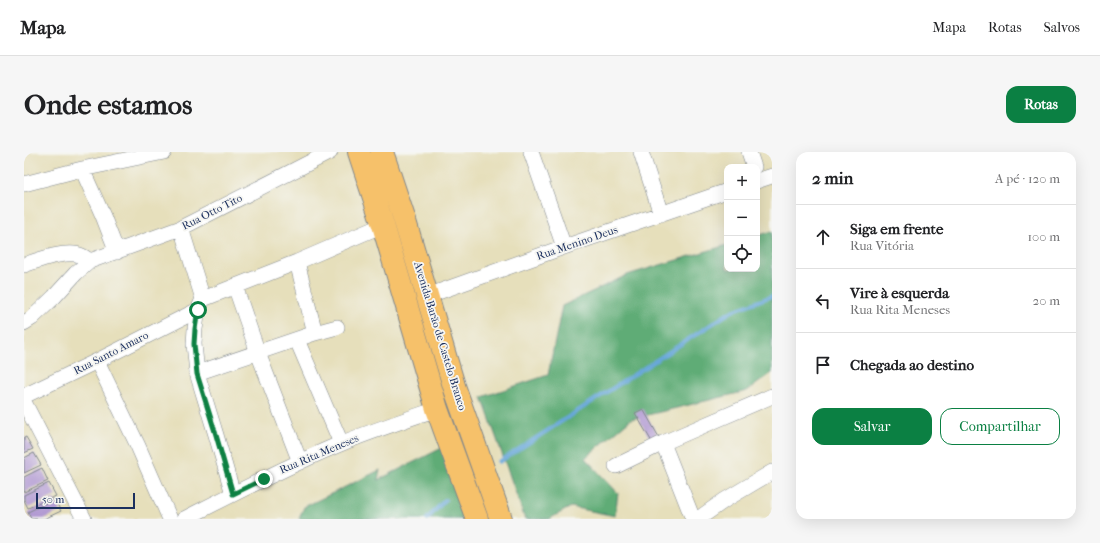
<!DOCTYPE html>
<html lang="pt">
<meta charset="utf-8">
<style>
:root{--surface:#fff;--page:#f6f6f6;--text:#202124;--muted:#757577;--line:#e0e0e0;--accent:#0b8043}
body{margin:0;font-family:"IM FELL French Canon",serif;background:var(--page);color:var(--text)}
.controls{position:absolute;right:12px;top:12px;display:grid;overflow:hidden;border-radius:8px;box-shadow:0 4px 16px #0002}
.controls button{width:36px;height:36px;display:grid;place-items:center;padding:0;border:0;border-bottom:1px solid var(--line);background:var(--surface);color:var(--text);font:20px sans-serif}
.scale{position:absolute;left:12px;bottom:10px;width:99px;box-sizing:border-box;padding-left:4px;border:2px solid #1b2f5e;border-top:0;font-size:11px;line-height:14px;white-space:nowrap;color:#1b2f5e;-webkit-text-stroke:3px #f6f6f2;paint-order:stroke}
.stop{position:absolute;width:12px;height:12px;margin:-9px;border:3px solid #0b8043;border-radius:50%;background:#fff}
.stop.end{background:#0b8043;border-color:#fff;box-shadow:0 1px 4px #0008}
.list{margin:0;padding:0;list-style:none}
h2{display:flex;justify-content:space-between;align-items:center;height:52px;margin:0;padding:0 16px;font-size:17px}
h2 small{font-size:13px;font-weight:400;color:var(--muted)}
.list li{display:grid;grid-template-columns:26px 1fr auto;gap:12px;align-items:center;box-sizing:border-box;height:64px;padding:0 16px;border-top:1px solid var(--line)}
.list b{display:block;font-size:15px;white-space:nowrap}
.list p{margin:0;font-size:13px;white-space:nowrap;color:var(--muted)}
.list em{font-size:13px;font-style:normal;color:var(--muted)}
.actions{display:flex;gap:8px;padding:12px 16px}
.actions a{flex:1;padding:9px 0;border:1px solid var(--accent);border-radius:12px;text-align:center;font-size:14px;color:var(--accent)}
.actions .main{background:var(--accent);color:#fff}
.icon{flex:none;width:22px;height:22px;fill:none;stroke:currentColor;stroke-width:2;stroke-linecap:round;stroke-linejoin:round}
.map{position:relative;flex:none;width:748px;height:367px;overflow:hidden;border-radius:12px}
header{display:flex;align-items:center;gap:24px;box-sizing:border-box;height:56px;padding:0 20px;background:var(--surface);border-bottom:1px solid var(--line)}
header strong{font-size:19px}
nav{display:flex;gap:22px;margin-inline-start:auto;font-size:14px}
.intro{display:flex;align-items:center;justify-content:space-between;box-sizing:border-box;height:96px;padding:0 24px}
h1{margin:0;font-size:28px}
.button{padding:10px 18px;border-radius:12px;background:var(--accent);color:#fff;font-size:14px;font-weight:700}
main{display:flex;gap:24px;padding:0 24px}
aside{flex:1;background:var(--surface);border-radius:12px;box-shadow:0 4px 16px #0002}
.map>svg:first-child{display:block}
.forest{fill:#5fac76;stroke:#3d6e6a}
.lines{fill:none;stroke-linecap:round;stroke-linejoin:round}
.stream{stroke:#67a7da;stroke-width:4}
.building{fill:#b199d2}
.minor-casing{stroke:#80878c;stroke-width:16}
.primary-casing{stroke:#80878c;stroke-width:24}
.minor{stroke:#fff;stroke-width:15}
.primary{stroke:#f6c16b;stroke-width:22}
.route{stroke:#0b8043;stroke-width:5}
.labels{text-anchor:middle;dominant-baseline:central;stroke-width:3.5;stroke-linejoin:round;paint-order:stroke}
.street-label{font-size:11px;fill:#1b2f5e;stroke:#f6f6f2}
</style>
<header>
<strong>Mapa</strong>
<nav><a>Mapa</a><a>Rotas</a><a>Salvos</a></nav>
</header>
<div class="intro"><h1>Onde estamos</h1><a class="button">Rotas</a></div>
<main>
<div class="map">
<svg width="748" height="367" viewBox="0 0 748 367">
<rect width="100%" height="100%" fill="#f6f6f2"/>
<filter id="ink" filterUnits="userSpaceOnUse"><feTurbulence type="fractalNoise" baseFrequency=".025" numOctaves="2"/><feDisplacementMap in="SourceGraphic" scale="8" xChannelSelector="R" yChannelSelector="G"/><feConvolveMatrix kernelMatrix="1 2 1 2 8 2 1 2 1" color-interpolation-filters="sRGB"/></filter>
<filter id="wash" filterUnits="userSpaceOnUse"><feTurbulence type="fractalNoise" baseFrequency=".012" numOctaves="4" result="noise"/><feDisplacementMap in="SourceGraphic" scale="16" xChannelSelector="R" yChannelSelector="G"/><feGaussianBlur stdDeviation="0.9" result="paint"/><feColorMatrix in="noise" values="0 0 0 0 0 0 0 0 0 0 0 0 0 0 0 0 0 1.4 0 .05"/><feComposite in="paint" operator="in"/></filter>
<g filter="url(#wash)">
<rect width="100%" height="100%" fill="#e6dfbb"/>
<path class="forest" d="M 748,79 L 748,221 L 723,239 L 607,267 L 561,306 L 594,341 L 591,364 L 547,355 L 525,367 L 501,367 L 458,245 L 524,223 L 538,154 L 603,123 L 703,93 L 703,117 L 733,117 L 733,84 Z
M 420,295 L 440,367 L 275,367 L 280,355 L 356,318 L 354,328 Z"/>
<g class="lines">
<path class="stream" d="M 475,310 L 708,159 L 748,144
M 403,367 L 421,348"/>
</g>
<g id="blocks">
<path class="building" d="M 619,257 L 636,287 L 628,290 L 611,261 Z
M 2,285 L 9,297 L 0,301 L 0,286 Z
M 10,301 L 17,313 L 0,321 L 0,306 Z
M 18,316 L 24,329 L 0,340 L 0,325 Z
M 25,331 L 32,344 L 4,356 L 0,348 L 0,343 Z
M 30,347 L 37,359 L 20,367 L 7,367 L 4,360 Z"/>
</g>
</g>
<g filter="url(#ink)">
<use href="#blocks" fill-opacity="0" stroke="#80878c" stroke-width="1"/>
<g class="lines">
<defs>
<path id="minor" d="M 507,0 L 540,95
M 617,0 L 637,62
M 725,0 L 730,15
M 58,17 L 79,64 L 93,100
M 733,29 L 748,24
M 0,32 L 58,17 L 140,0
M 157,76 L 179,147
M 273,110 L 291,181
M 0,113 C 14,108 44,97 58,104 C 61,105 64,108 66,109
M 211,134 L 234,201 L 276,310
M 403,144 L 540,95 L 703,39
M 0,171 L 8,166 L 30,145 L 52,121 L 66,109 L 157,76 L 306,0
M 273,188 L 317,291
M 73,209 L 114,294 L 146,367
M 173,221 L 291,181 L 313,175
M 0,244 L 73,209 L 174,158
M 0,250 L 60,367
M 639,291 L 669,367
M 592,314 L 639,291 L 748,244
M 209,342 L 192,283 L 173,221 L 170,192 L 171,177 L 174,158 L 179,147 L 273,110 L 359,73
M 160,367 C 211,341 263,314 316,292 C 348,279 381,268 413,257
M 674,367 L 701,348 L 748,320"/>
<path id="primary" d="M 335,0 L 359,73 L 413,257 L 453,367
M 358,0 L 380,66 L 430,234 L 477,367"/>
</defs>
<use href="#minor" class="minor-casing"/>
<use href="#primary" class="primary-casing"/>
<use href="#minor" class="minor"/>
<use href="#primary" class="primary"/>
</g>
</g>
<g class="lines" filter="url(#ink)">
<path class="route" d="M 174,158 L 171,177 L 170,192 L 173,222 L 192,283 L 209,342 L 240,327"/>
</g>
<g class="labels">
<g class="street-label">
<text transform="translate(188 60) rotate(-27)">Rua Otto Tito</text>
<text transform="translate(553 91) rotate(-19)">Rua Menino Deus</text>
<text transform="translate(416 184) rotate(73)">Avenida Barão de Castelo Branco</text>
<text transform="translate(87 201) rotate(-27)">Rua Santo Amaro</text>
<text transform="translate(295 302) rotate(-23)">Rua Rita Meneses</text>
</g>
</g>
</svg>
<div class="controls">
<button>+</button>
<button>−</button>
<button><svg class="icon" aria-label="locate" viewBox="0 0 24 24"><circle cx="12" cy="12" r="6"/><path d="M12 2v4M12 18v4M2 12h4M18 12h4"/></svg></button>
</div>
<div class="scale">50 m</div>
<div class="stop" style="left:174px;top:158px"></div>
<div class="stop end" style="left:240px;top:327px"></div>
</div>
<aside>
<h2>2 min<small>A pé · 120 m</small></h2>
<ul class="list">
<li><svg class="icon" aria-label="ahead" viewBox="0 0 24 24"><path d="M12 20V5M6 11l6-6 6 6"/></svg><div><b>Siga em frente</b><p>Rua Vitória</p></div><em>100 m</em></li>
<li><svg class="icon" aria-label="left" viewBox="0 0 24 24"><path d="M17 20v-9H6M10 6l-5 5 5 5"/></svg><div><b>Vire à esquerda</b><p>Rua Rita Meneses</p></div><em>20 m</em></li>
<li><svg class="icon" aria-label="arrive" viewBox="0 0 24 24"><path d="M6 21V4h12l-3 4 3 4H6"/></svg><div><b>Chegada ao destino</b></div></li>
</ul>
<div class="actions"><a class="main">Salvar</a><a>Compartilhar</a></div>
</aside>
</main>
